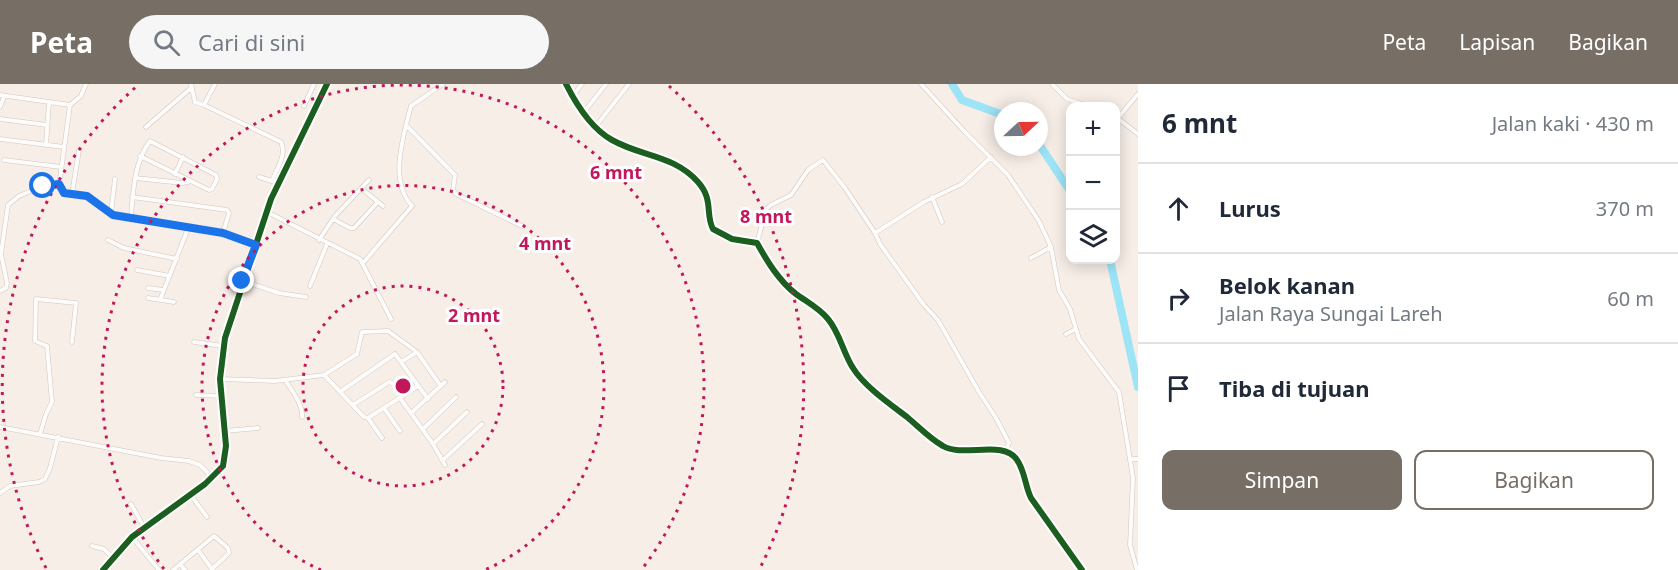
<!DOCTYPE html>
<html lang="id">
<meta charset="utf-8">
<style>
:root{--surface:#fff;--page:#f6f6f7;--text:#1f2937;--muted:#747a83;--line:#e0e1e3;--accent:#776e66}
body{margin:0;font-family:"Noto Sans",sans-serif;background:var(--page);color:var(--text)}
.controls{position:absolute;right:18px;top:18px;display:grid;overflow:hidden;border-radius:12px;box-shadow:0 3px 15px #0003}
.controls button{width:54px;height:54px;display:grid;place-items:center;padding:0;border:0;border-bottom:2px solid var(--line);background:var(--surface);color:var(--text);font:30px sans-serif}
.compass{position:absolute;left:994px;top:18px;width:54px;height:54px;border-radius:50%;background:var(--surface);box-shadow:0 3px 15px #0003;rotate:68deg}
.stop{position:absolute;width:18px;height:18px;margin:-14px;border:4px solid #1a73e8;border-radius:50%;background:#fff}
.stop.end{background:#1a73e8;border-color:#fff;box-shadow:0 2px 6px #0008}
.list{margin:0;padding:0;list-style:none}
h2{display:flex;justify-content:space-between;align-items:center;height:78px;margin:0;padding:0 24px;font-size:26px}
h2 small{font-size:20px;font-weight:400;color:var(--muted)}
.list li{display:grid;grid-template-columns:39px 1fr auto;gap:18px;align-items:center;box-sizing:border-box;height:90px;padding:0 24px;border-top:2px solid var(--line)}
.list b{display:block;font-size:22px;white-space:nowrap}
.list p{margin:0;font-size:20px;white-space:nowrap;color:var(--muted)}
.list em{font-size:20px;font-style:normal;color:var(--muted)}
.actions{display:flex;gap:12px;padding:18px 24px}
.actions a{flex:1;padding:14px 0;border:2px solid var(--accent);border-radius:12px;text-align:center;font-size:21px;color:var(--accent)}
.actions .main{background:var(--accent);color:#fff}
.icon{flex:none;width:33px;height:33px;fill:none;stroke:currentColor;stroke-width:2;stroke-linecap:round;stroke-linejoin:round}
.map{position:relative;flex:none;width:1138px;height:486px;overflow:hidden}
header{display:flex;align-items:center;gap:36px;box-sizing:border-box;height:84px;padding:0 30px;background:var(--accent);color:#fff}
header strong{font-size:28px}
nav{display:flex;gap:33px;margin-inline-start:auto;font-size:21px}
.search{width:420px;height:54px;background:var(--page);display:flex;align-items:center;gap:15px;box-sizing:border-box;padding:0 21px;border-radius:33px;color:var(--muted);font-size:22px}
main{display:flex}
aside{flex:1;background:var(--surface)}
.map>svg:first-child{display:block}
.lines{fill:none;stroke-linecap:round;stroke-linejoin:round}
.river{stroke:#9de4f7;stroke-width:8}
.street-casing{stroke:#cfc6bf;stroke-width:5}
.secondary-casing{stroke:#cfc6bf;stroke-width:7}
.street{stroke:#fefcfb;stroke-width:4}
.secondary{stroke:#fefcfb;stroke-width:5}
.cycleway-casing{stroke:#fefefe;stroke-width:10}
.cycleway{stroke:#1b5e20;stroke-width:6}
.route{stroke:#1a73e8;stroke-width:8}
.ring{fill:none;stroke:#c2185b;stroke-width:3;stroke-dasharray:3 6}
.centre{fill:#c2185b;stroke:#fefefe;stroke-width:3}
.ring-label{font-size:18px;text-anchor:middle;font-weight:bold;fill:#c2185b;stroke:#fefefe;stroke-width:6;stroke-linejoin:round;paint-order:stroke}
</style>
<header>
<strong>Peta</strong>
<div class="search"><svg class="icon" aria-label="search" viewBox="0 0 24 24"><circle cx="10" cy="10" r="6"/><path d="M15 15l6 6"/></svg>Cari di sini</div>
<nav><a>Peta</a><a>Lapisan</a><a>Bagikan</a></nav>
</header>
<main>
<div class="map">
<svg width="1138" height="486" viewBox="0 0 1138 486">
<rect width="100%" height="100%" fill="#f7eee7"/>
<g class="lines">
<path class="river" d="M 952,0 L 962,16 L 1003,31
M 1039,60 L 1070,107
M 1110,176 L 1138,303"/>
<defs>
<path id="street" d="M 191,0 L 195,18 L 204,21 L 215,0
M 443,0 L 411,22 L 406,41 L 455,91 L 453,106 L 456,110 L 522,142
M 566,0 C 576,20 592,45 612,56 C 642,73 674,71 698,98 C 714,116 705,130 713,145 L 732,155 L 757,159 C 767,177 779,197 796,210 C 807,218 819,224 828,235 C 840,249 843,269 853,284 C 864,302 890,320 907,333 C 919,343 930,355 943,362 C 963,374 1004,355 1017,376 C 1025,387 1025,402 1031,414 L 1082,486
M 921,0 L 964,47 L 1008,91 L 1039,137 L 1051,163 L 1059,206 L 1070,225 L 1079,255 L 1119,308 L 1133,394 L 1130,461 L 1137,486
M 1052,0 L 1067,15 L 1088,22
M 0,11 L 70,21 L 81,12 L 86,0
M 573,11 L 582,0
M 70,21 L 59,102 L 64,109 L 87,112 L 113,131 L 223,149 L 256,161
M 204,21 L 281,58 C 287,71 277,84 272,97
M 304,22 L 314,0
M 0,23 L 4,13
M 584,28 L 606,0
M 1116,33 L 1138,50
M 1118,34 L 1138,10
M 0,35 L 47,41
M 596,42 L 629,0
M 146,43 L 191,4
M 0,55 L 64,63
M 46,61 L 49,18
M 4,76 L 61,83
M 175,90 L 183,73
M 259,93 L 278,99
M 135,94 L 183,99 L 188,98
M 361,104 L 383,122
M 72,110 L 79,66
M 132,113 L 227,126 L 229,129 L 223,149
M 932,113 L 942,138
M 267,128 L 360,175 L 391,235
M 111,129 L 115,95
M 131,133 C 133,108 134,78 150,57 L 216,91 L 217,95 L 212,105 L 209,106 L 140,72
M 333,135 L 350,144 L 354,144 L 378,118
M 875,149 L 880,160 L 924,221 L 938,236 L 979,308 L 996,334 L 1009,359 L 1006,366
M 108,156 L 124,164 L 177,175
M 319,156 L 335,132 L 369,96
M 757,159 L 766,125 L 771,121 L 791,111 L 808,86 L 823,76 L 845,104 L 875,149 L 924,118 L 962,100 L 991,73
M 1031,174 L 1051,163
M 363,179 L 412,122 C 392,101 400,66 406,41
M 137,186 L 170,192
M 243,197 L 279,209 L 306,213
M 310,202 L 327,160
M 148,204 L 163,206
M 0,207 L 6,204 L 7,199 L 1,170 L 8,121 L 19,112 L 43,102 L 59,100
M 148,214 L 174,218
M 160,216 L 189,142
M 1066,250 L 1076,245
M 194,258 L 223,262
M 401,278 L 417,268
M 325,292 L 364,333 L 368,334 L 418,302
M 220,295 L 275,297 L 324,291 L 357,270 L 362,248 L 388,247 L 417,268 L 440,301
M 285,296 C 292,307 303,320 302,333
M 341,307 L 395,270 L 428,315
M 196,311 L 221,312
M 400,314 L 433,360 L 445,381
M 353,321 L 389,298 L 395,300 L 403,312
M 384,324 L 400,347
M 411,329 L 445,298
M 368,334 L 382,354
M 0,343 L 161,374 L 189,377 L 200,381 L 207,388 L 210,395
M 423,345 L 456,313
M 225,347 L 258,344
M 40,350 L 46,330 L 52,318 L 47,262 L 35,257 L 36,215 L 76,219 L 72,258
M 433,360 L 467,328
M 1131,375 L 1138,375
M 443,376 L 482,340
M 0,409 L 10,402 L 39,398 L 45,395 L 50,384 L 58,353
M 190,410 L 207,433
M 131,420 L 144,443
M 132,453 L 159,486
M 92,462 L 104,465 L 113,474
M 180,480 L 185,486
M 173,486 L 214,452 L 228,464 L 229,469 L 212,485 L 198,466"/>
<path id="secondary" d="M 103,486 L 132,453 L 205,400 L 223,382 L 226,362 L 220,295 L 225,254 L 271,115 L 327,0"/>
</defs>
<use href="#street" class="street-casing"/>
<use href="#secondary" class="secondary-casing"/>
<use href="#street" class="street"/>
<use href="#secondary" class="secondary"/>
<defs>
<path id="cycleway" d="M 566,0 C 576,20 592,45 612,56 C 642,73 674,71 698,98 C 714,116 705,130 713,145 L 732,155 L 757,159 C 767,177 779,197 796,210 C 807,218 819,224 828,235 C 840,249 843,269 853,284 C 864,302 890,320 907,333 C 919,343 930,355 943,362 C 963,374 1004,355 1017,376 C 1025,387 1025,402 1031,414 L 1082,486
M 103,486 L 132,453 L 205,400 L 223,382 L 226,362 L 220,295 L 225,254 L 271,115 L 327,0"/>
</defs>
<use href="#cycleway" class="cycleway-casing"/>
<use href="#cycleway" class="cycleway"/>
</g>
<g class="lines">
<path class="route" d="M 43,102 L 59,100 L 64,109 L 87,112 L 113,131 L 223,149 L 256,161 L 242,197"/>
</g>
<g class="ring">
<circle cx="403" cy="302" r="100"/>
<path d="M321 486A201 201 0 1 1 485 486"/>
<path d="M164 485A301 301 0 1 1 642 485"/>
<path d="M46 484A401 401 0 0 1 137 2M669 2A401 401 0 0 1 760 484"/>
</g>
<circle cx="403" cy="302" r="9" class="centre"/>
<g class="ring-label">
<text x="616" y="95">6 mnt</text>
<text x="766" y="139">8 mnt</text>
<text x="545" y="166">4 mnt</text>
<text x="474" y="238">2 mnt</text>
</g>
</svg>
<div class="controls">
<button>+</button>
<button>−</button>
<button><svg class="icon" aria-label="layers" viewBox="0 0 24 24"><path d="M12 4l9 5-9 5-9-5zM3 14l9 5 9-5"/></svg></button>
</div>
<svg class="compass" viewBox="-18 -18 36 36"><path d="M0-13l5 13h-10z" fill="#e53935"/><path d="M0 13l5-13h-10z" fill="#747a83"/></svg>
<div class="stop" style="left:43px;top:102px"></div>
<div class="stop end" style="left:242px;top:197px"></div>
</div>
<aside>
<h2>6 mnt<small>Jalan kaki · 430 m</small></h2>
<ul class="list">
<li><svg class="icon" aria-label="ahead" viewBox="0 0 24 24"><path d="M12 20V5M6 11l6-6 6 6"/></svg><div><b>Lurus</b></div><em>370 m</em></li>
<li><svg class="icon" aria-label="right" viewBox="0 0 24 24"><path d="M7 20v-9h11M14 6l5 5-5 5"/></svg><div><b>Belok kanan</b><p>Jalan Raya Sungai Lareh</p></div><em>60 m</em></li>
<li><svg class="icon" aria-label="arrive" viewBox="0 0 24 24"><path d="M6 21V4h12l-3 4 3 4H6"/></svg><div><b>Tiba di tujuan</b></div></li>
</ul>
<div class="actions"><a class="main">Simpan</a><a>Bagikan</a></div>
</aside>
</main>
